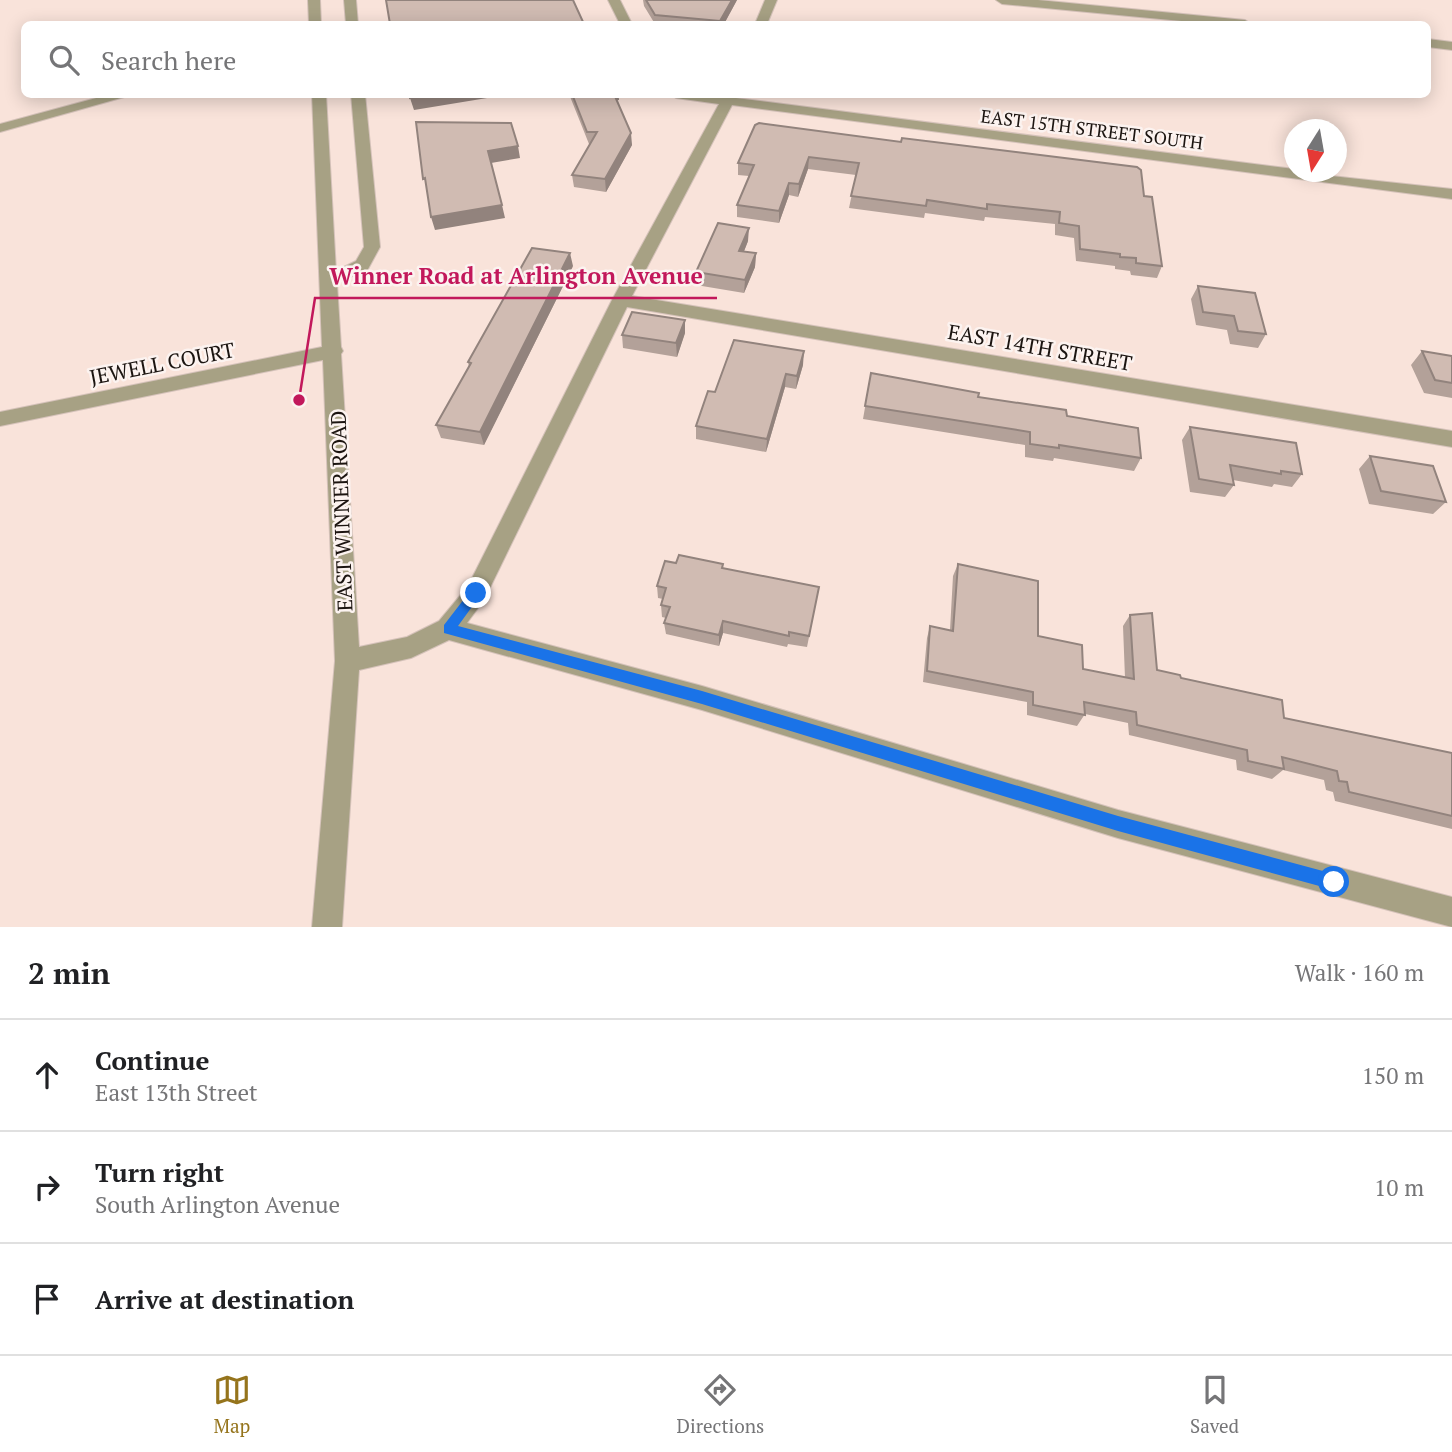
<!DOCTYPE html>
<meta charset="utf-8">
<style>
:root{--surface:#fff;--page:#f6f6f6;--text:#202124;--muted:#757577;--line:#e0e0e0;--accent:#95741c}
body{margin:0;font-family:"PT Serif",serif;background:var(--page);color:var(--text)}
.compass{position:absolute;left:1284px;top:119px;width:63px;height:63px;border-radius:50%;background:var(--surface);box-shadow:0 4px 18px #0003;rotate:191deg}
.stop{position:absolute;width:21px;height:21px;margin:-16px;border:5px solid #1a73e8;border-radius:50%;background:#fff}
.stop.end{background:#1a73e8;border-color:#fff;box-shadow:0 2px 7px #0008}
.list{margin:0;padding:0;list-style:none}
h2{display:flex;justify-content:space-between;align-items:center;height:91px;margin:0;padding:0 28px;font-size:30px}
h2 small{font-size:23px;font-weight:400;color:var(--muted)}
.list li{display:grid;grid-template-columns:46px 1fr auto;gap:21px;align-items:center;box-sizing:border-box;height:112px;padding:0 28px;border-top:2px solid var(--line)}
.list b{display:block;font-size:26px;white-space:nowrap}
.list p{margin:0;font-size:23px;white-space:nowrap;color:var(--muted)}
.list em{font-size:23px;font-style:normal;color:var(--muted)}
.icon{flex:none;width:38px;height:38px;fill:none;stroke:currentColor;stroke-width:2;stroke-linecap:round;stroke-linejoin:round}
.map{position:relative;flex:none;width:1452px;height:927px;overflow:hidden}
.search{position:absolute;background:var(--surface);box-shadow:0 4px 18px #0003;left:21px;right:21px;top:21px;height:77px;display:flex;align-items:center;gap:18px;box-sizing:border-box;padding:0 24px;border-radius:10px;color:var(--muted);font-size:26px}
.sheet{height:427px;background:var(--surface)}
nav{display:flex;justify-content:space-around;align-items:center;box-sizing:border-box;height:98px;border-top:2px solid var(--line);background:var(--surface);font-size:19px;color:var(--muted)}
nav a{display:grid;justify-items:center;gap:4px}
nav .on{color:var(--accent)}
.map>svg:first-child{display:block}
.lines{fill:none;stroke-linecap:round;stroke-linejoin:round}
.street-casing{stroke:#d5c2ba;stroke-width:2}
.street{fill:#a7a184;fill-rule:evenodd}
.wall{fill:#b3a199}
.shaded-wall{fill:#92837d}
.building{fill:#d0bbb2;stroke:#92837d;stroke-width:2}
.route{fill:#1a73e8}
.labels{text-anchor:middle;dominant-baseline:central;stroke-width:5;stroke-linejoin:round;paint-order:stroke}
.far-street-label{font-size:18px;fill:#1b1410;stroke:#fcf3f0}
.street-label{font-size:21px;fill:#1b1410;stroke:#fcf3f0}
.leader{fill:none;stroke:#c2185b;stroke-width:2.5}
.callout-dot{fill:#c2185b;stroke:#fcf3f0;stroke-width:2.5}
.callout-label{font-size:23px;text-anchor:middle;font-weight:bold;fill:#c2185b;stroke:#fcf3f0;stroke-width:5;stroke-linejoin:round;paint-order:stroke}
</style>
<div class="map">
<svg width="1452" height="927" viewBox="0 0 1452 927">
<rect width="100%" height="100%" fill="#f9e3da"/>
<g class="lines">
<defs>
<path id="street" d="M 308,0 L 320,0 L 321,24 L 309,24 Z
M 344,0 L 356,0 L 358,24 L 346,24 Z
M 608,0 L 620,0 L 632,24 L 620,24 Z
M 765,0 L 777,0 L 767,24 L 755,24 Z
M 996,0 L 1038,0 L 1245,20 L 1251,24 L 1213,24 L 1002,4 Z
M 1428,39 L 1452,42 L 1452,50 L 1428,47 Z
M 111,94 L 135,94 L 0,132 L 0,124 Z
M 312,94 L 326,94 L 336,271 L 356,261 L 364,247 L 351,94 L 365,94 L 380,247 L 368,269 L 337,283 L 341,347 L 343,351 L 341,354 L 359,647 L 407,637 L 439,621 L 468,586 L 612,300 L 719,104 L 676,98 L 670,94 L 738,94 L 736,98 L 1294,169 L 1294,172 L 1452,189 L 1452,199 L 732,105 L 632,296 L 1452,431 L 1452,447 L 627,307 L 484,600 L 467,623 L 702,686 L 1118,810 L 1452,897 L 1452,927 L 1118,838 L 702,710 L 449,640 L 411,658 L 359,670 L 342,927 L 312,927 L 335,661 L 323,360 L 0,426 L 0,412 L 322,347 Z"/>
</defs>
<use href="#street" class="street-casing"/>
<use href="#street" class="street"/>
</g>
<path class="wall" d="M 643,0 L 737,0 L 724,24 L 655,24 L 644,6 Z
M 569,94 L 618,94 L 619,100 L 616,100 L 632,145 L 606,192 L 574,187 L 572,175 L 590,144 L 589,144 Z
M 755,125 L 1144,196 L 1162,266 L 1157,278 L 1131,275 L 1130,271 L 1115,269 L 1115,266 L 1076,261 L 1074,238 L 1055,235 L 1055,224 L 985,217 L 984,221 L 925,213 L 924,218 L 849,208 L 856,175 L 808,169 L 798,197 L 789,195 L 779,223 L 737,217 L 737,205 L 749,176 L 738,175 L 738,163 Z
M 748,241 L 744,251 L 756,253 L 755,267 L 744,293 L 696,285 L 696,272 Z
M 573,266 L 484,445 L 441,438 L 436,425 L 469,367 L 468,362 Z
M 1198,286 L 1266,334 L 1258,348 L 1230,344 L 1227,330 L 1196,325 L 1191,299 Z
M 685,333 L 677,357 L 623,348 L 622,335 Z
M 1422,351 L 1452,356 L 1452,398 L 1424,393 L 1411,365 Z
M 803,365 L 796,389 L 785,387 L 766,452 L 696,439 L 696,426 L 715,392 Z
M 871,373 L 1067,416 L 1141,458 L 1134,471 L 1054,458 L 1053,461 L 1025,457 L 1025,445 L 863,419 Z
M 1190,427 L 1302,474 L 1292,487 L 1274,484 L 1272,487 L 1233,480 L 1234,485 L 1225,497 L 1190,492 L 1182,440 Z
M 1370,456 L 1446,502 L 1433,514 L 1369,504 L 1359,469 Z
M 958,564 L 1038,636 L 1083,669 L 1125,678 L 1123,626 L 1130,615 L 1157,670 L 1284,718 L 1452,753 L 1452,829 L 1335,801 L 1333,792 L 1326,790 L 1324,780 L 1283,770 L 1272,779 L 1237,770 L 1236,760 L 1129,735 L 1128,723 L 1085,714 L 1077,726 L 1027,715 L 1027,702 L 923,682 L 927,638 L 930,626 L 950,630 L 953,576 Z
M 723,568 L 819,587 L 807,647 L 788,644 L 787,647 L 723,633 L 719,646 L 666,634 L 664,623 L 666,618 L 662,617 L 661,605 L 663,599 L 658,598 L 657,586 Z"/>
<path class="shaded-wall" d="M 732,0 L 737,0 L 724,24 L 721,24 L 720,21 Z
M 435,94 L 512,94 L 414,110 L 410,98 Z
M 612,94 L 618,94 L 619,100 L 612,101 Z
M 631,133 L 632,145 L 606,192 L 605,179 Z
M 518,146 L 520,158 L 491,163 L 488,151 Z
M 809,157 L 808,169 L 798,197 L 799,184 Z
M 789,183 L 789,195 L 779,223 L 779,211 Z
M 502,205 L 505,218 L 435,230 L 431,217 Z
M 749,228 L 748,241 L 739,264 L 739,251 Z
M 570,253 L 573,266 L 484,445 L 480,432 Z
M 756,253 L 755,267 L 744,293 L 745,280 Z
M 685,320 L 685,333 L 677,357 L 676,343 Z
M 804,351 L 803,365 L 796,389 L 797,376 Z
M 786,374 L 785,387 L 766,452 L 767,439 Z
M 723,621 L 723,633 L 719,646 L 719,635 Z"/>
<path class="building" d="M 386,0 L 573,0 L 584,24 L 390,24 Z
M 646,0 L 732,0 L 720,21 L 655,15 Z
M 410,94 L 435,94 L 410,98 Z
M 572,94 L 614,94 L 631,133 L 605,179 L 572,175 L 597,132 L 587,132 Z
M 416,122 L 511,123 L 518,146 L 488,151 L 502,205 L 431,217 L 425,178 L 423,179 Z
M 759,123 L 901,142 L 902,138 L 1137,167 L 1141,170 L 1144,196 L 1152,197 L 1162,266 L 1136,263 L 1136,258 L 1120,257 L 1120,254 L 1080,249 L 1079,226 L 1059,223 L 1060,212 L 987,204 L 987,209 L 927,200 L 926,206 L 851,196 L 859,163 L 809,157 L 799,184 L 789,183 L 779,211 L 737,205 L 754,165 L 738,163 L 755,125 Z
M 718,223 L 749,228 L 739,251 L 756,253 L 745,280 L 696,272 Z
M 532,248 L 570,253 L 480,432 L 436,425 L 471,363 L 468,362 Z
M 1198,286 L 1255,293 L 1266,334 L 1238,331 L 1234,316 L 1203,312 Z
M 632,312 L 685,320 L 676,343 L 622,335 Z
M 734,340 L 804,351 L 797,376 L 786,374 L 767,439 L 696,426 L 708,391 L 715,392 Z
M 1422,351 L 1452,356 L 1452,383 L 1435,380 Z
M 871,373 L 979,393 L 978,397 L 1066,410 L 1067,416 L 1138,428 L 1141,458 L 1059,445 L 1059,448 L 1030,444 L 1030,432 L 865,406 Z
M 1190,427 L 1296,443 L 1302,474 L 1281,471 L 1281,474 L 1230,465 L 1234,485 L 1199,479 Z
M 1370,456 L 1433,466 L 1446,502 L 1381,491 Z
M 679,555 L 723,564 L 722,568 L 819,587 L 809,636 L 789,632 L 789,636 L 723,621 L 719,635 L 664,623 L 670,607 L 661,605 L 666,588 L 657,586 L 665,561 L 676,563 Z
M 958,564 L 1038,581 L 1038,636 L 1082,645 L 1083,669 L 1134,679 L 1130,615 L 1152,613 L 1157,670 L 1180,675 L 1181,678 L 1282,700 L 1284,718 L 1452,753 L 1452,816 L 1349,792 L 1347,782 L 1339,781 L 1337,771 L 1282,757 L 1284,769 L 1248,761 L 1247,750 L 1137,725 L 1136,712 L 1084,702 L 1085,715 L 1033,705 L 1033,692 L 927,671 L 930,626 L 953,631 Z"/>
<path class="route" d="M 476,588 L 482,593 L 458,626 L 702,691 L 1118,816 L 1334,874 L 1339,877 L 1342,882 L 1339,888 L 1334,890 L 1118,831 L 702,704 L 444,633 L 444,625 L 471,590 Z"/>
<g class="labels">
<g class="far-street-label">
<text transform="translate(1092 129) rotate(7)">EAST 15TH STREET SOUTH</text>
</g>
<g class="street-label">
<text transform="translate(1040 347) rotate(10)">EAST 14TH STREET</text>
<text transform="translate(162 363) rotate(-11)">JEWELL COURT</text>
<text transform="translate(341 511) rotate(-92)">EAST WINNER ROAD</text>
</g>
</g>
<path class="leader" d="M299 400L315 298H717"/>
<circle class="callout-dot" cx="299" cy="400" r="7"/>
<g class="callout-label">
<text x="516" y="284">Winner Road at Arlington Avenue</text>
</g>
</svg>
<svg class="compass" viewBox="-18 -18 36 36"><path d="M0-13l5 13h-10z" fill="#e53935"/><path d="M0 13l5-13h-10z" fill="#757577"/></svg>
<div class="stop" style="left:1334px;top:882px"></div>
<div class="stop end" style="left:476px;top:593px"></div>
<div class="search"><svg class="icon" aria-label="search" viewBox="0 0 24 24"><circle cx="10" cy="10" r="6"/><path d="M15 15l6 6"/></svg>Search here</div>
</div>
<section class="sheet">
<h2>2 min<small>Walk · 160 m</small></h2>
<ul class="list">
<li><svg class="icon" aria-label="ahead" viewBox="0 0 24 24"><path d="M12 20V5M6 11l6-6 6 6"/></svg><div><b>Continue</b><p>East 13th Street</p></div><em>150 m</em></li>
<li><svg class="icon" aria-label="right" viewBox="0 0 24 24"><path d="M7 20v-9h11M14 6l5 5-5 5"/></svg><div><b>Turn right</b><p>South Arlington Avenue</p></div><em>10 m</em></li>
<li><svg class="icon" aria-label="arrive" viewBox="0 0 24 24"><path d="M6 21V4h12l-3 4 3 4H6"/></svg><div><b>Arrive at destination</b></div></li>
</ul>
</section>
<nav>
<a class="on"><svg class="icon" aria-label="map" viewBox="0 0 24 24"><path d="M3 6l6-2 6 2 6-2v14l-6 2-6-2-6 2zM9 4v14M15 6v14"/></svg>Map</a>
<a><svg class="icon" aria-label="directions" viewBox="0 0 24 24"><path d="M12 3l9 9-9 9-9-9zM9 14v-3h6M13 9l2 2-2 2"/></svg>Directions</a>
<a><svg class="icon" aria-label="saved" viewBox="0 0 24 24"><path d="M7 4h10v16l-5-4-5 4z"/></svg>Saved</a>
</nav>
